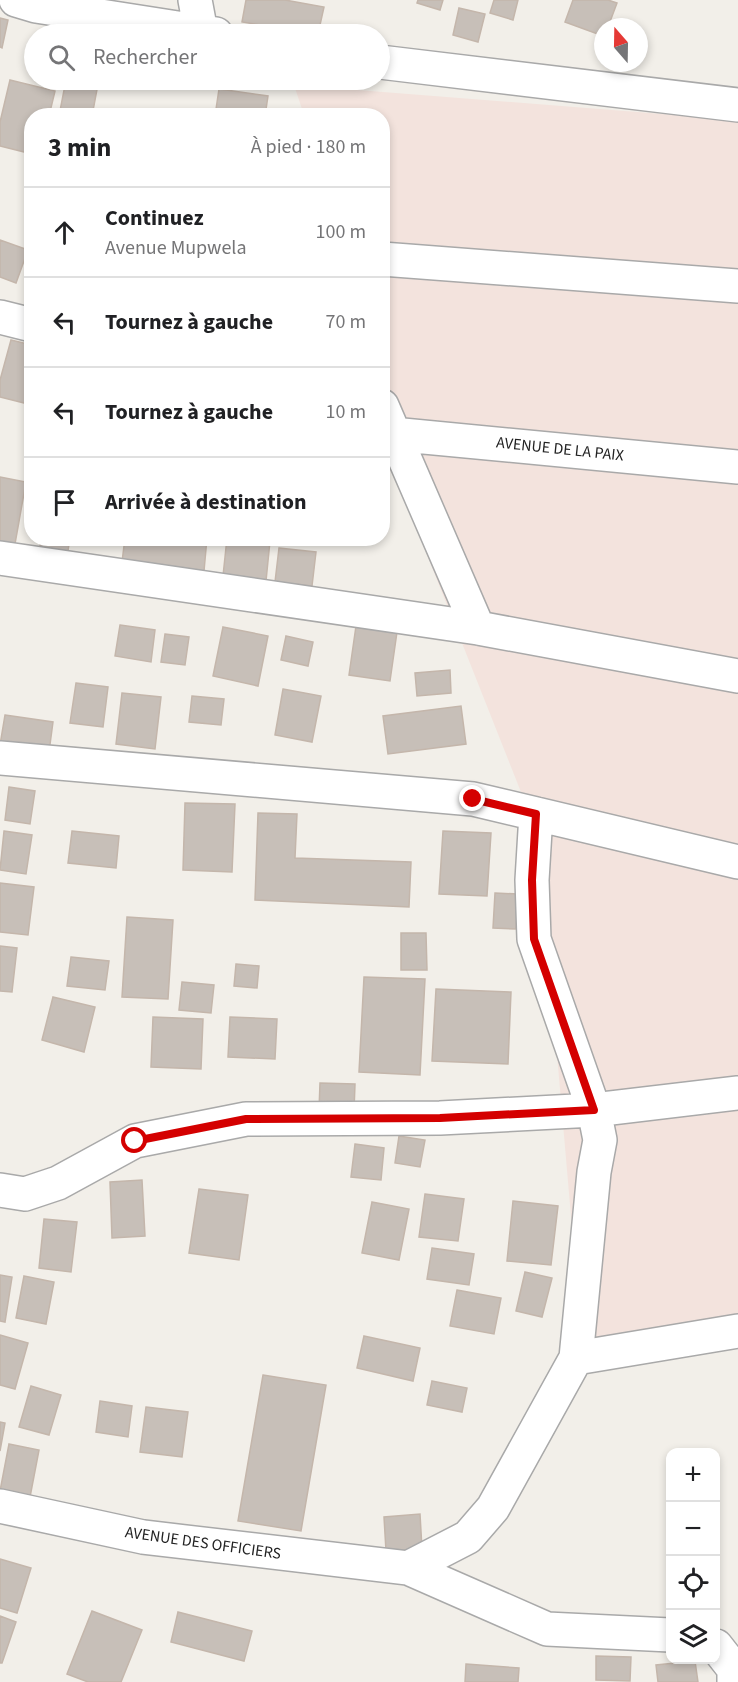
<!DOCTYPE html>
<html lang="fr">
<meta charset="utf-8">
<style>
:root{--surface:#fff;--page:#f6f6f6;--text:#202124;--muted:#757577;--line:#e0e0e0}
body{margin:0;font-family:"Source Sans 3",sans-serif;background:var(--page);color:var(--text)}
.controls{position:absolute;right:18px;bottom:18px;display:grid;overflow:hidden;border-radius:12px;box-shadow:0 3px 9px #0003}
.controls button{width:54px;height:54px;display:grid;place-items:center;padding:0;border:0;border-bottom:2px solid var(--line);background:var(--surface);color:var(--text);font:30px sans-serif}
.compass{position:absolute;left:594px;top:18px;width:54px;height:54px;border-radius:50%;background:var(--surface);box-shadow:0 3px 9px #0003;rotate:340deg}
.stop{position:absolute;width:18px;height:18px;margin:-14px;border:4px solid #d40000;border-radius:50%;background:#fff}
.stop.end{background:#d40000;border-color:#fff;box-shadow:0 2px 6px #0008}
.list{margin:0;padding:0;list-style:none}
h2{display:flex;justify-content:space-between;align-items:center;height:78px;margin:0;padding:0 24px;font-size:26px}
h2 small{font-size:20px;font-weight:400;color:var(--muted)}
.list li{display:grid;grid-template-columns:39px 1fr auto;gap:18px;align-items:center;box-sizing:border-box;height:90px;padding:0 24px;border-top:2px solid var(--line)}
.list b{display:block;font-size:22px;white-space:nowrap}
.list p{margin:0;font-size:20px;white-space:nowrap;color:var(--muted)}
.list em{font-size:20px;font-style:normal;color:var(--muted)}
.icon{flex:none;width:33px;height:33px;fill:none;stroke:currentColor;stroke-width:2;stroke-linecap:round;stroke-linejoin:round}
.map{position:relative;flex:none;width:738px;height:1682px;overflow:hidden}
.search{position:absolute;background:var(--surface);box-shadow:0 3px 9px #0003;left:24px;top:24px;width:366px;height:66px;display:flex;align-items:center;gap:15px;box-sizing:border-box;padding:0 21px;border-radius:33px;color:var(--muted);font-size:22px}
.panel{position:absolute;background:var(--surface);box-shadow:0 3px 9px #0003;left:24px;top:108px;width:366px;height:438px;border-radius:24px}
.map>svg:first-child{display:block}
.military{fill:#f3e3dd}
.building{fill:#c7bfb8;stroke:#c4b6ab;stroke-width:1.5}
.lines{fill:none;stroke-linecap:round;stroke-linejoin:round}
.minor-casing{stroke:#a9a9a9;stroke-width:36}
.minor{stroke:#fff;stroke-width:33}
.route{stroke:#d40000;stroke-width:8}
.labels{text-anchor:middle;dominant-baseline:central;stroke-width:5;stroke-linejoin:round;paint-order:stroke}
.street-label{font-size:16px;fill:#222;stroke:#fff}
</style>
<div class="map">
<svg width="738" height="1682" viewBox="0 0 738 1682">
<rect width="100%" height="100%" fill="#f2efe9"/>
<path class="military" d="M 294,85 L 738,120 L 738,1342 L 583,1355 L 538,835 L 422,542 L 383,390 L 382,116 L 304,115 Z"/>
<path class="building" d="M 246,0 L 285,0 L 324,7 L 318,34 L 242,22 Z
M 418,0 L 443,0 L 440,10 L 417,3 Z
M 494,0 L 518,0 L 513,20 L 490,13 Z
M 573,0 L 608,0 L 617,3 L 608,27 L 603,27 L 603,36 L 565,22 Z
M 459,8 L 485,14 L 478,42 L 453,35 Z
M 0,18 L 8,20 L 2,48 L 0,47 Z
M 10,80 L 55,91 L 49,116 L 32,116 L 32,154 L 0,146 L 0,122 Z
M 66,80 L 77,80 L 98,84 L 92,116 L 59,116 Z
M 219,89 L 268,96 L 265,116 L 215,116 Z
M 0,240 L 28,250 L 16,283 L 0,277 Z
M 11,340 L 32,345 L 32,405 L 0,397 L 0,380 Z
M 0,477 L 26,482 L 15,544 L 0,542 Z
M 41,538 L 70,538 L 67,557 L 39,553 Z
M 125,538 L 207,538 L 204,571 L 122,562 Z
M 227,538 L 270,541 L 266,581 L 223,576 Z
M 279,548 L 316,552 L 312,586 L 275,582 Z
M 120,625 L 155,630 L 151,662 L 115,656 Z
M 356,626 L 397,632 L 390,681 L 349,675 Z
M 223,627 L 268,636 L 258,686 L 213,676 Z
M 165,634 L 189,637 L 185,665 L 161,662 Z
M 286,636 L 313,642 L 308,666 L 281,660 Z
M 450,670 L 451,693 L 417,696 L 415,673 Z
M 76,683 L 108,687 L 103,727 L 70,723 Z
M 283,689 L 321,696 L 312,742 L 275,735 Z
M 122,693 L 161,697 L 155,749 L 116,744 Z
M 192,696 L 224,699 L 221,725 L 189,722 Z
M 461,706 L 466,744 L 388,754 L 383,716 Z
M 5,715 L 53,722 L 49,752 L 0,745 Z
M 9,787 L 35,791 L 30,824 L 5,820 Z
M 185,803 L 235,804 L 232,872 L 183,870 Z
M 258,813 L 297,814 L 295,858 L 411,862 L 409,907 L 255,900 Z
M 4,831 L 32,835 L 26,874 L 0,870 Z
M 72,831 L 119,836 L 116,868 L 68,863 Z
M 443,831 L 491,833 L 487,896 L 439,894 Z
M 0,883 L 34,887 L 28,935 L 0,932 Z
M 495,893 L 518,894 L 516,929 L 493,928 Z
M 127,917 L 173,920 L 168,999 L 122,997 Z
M 401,933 L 426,933 L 427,970 L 401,970 Z
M 0,946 L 17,948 L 12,992 L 0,991 Z
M 71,957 L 109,961 L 105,990 L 67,986 Z
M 236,964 L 259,966 L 257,988 L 234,986 Z
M 364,977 L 425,979 L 420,1075 L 359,1072 Z
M 182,982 L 214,985 L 211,1013 L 179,1010 Z
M 436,989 L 511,992 L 508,1064 L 432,1061 Z
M 53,997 L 95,1007 L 84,1052 L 42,1040 Z
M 153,1017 L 203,1019 L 201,1069 L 151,1067 Z
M 230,1017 L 277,1019 L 275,1059 L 228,1057 Z
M 320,1083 L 355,1084 L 354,1111 L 319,1110 Z
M 399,1136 L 425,1140 L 420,1167 L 395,1163 Z
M 355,1144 L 384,1148 L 381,1180 L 351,1177 Z
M 142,1180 L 145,1236 L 112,1238 L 110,1182 Z
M 199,1189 L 248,1195 L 239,1260 L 189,1253 Z
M 425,1194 L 464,1199 L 458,1241 L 419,1237 Z
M 513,1201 L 558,1206 L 551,1265 L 507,1261 Z
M 372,1202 L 409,1209 L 399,1260 L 362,1253 Z
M 44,1219 L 77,1222 L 71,1272 L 39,1268 Z
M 432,1248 L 474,1254 L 469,1285 L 427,1279 Z
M 525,1272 L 552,1278 L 542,1317 L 516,1311 Z
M 0,1275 L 12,1277 L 5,1322 L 0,1321 Z
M 24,1276 L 54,1282 L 46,1324 L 16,1318 Z
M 457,1290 L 501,1298 L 494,1334 L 450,1326 Z
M 0,1335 L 28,1343 L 15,1389 L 0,1385 Z
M 364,1336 L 420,1348 L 413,1381 L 357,1368 Z
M 263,1375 L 326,1385 L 301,1531 L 238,1521 Z
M 432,1381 L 467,1388 L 462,1412 L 427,1405 Z
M 31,1386 L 61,1395 L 49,1435 L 19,1427 Z
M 100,1401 L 132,1406 L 128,1437 L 96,1432 Z
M 146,1407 L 188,1412 L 182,1457 L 140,1452 Z
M 0,1422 L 5,1423 L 0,1451 Z
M 9,1444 L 39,1450 L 30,1497 L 0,1491 Z
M 420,1514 L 422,1549 L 386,1551 L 384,1517 Z
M 0,1559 L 31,1568 L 17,1613 L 0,1608 Z
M 92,1611 L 142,1630 L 121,1682 L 88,1682 L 67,1674 Z
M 178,1612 L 252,1631 L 244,1661 L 171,1642 Z
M 0,1616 L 16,1622 L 2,1663 L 0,1663 Z
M 596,1656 L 631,1657 L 630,1681 L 596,1680 Z
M 695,1661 L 698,1682 L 658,1682 L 656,1665 Z
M 466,1664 L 519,1668 L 518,1682 L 465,1682 Z"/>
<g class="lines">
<defs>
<path id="minor" d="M 16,0 L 36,6 L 216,34
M 195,0 L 201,32
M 380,62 L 738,105
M 382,259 L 738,286
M 0,317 L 32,325
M 382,406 L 478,628
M 382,433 L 738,467
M 0,558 L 478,628 L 738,676
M 0,758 L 473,799 L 738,862
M 0,1190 L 25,1194 L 58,1183 L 135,1141 L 246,1119 L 440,1118 L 594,1110 L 534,939 L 532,880 L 536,814
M 576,1358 L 738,1331
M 0,1506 L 143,1537 L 408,1568 L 547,1629 L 670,1635
M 408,1568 L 468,1537 L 493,1508 L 576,1358 L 594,1172 L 600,1140 L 594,1110 L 738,1093
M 716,1646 L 734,1669 L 734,1682"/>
</defs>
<use href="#minor" class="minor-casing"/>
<use href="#minor" class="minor"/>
</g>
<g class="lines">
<path class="route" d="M 135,1141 L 246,1119 L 440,1118 L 594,1110 L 534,939 L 532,880 L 536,814 L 473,799"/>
</g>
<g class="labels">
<g class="street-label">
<text transform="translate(560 449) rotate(6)">AVENUE DE LA PAIX</text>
<text transform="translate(203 1543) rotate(8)">AVENUE DES OFFICIERS</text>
</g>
</g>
</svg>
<div class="controls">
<button>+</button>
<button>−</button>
<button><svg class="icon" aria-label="locate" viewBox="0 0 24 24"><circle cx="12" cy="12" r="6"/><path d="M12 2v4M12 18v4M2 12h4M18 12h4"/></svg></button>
<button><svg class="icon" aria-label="layers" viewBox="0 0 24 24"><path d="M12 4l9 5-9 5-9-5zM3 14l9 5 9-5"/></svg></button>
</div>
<svg class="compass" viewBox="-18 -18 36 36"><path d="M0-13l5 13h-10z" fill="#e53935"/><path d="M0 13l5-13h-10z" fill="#757577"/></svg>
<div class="stop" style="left:135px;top:1141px"></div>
<div class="stop end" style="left:473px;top:799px"></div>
<div class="search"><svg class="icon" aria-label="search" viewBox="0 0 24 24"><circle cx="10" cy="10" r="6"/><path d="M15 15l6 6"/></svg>Rechercher</div>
<section class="panel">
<h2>3 min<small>À pied · 180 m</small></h2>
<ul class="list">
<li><svg class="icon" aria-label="ahead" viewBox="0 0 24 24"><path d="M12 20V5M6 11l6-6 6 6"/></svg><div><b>Continuez</b><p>Avenue Mupwela</p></div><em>100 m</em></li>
<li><svg class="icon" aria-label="left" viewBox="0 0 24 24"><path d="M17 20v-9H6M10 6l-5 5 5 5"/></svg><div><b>Tournez à gauche</b></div><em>70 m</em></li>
<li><svg class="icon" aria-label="left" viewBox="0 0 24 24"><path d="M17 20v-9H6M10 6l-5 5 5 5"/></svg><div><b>Tournez à gauche</b></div><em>10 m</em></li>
<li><svg class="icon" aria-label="arrive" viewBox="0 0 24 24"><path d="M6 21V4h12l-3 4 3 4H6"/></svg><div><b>Arrivée à destination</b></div></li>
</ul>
</section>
</div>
